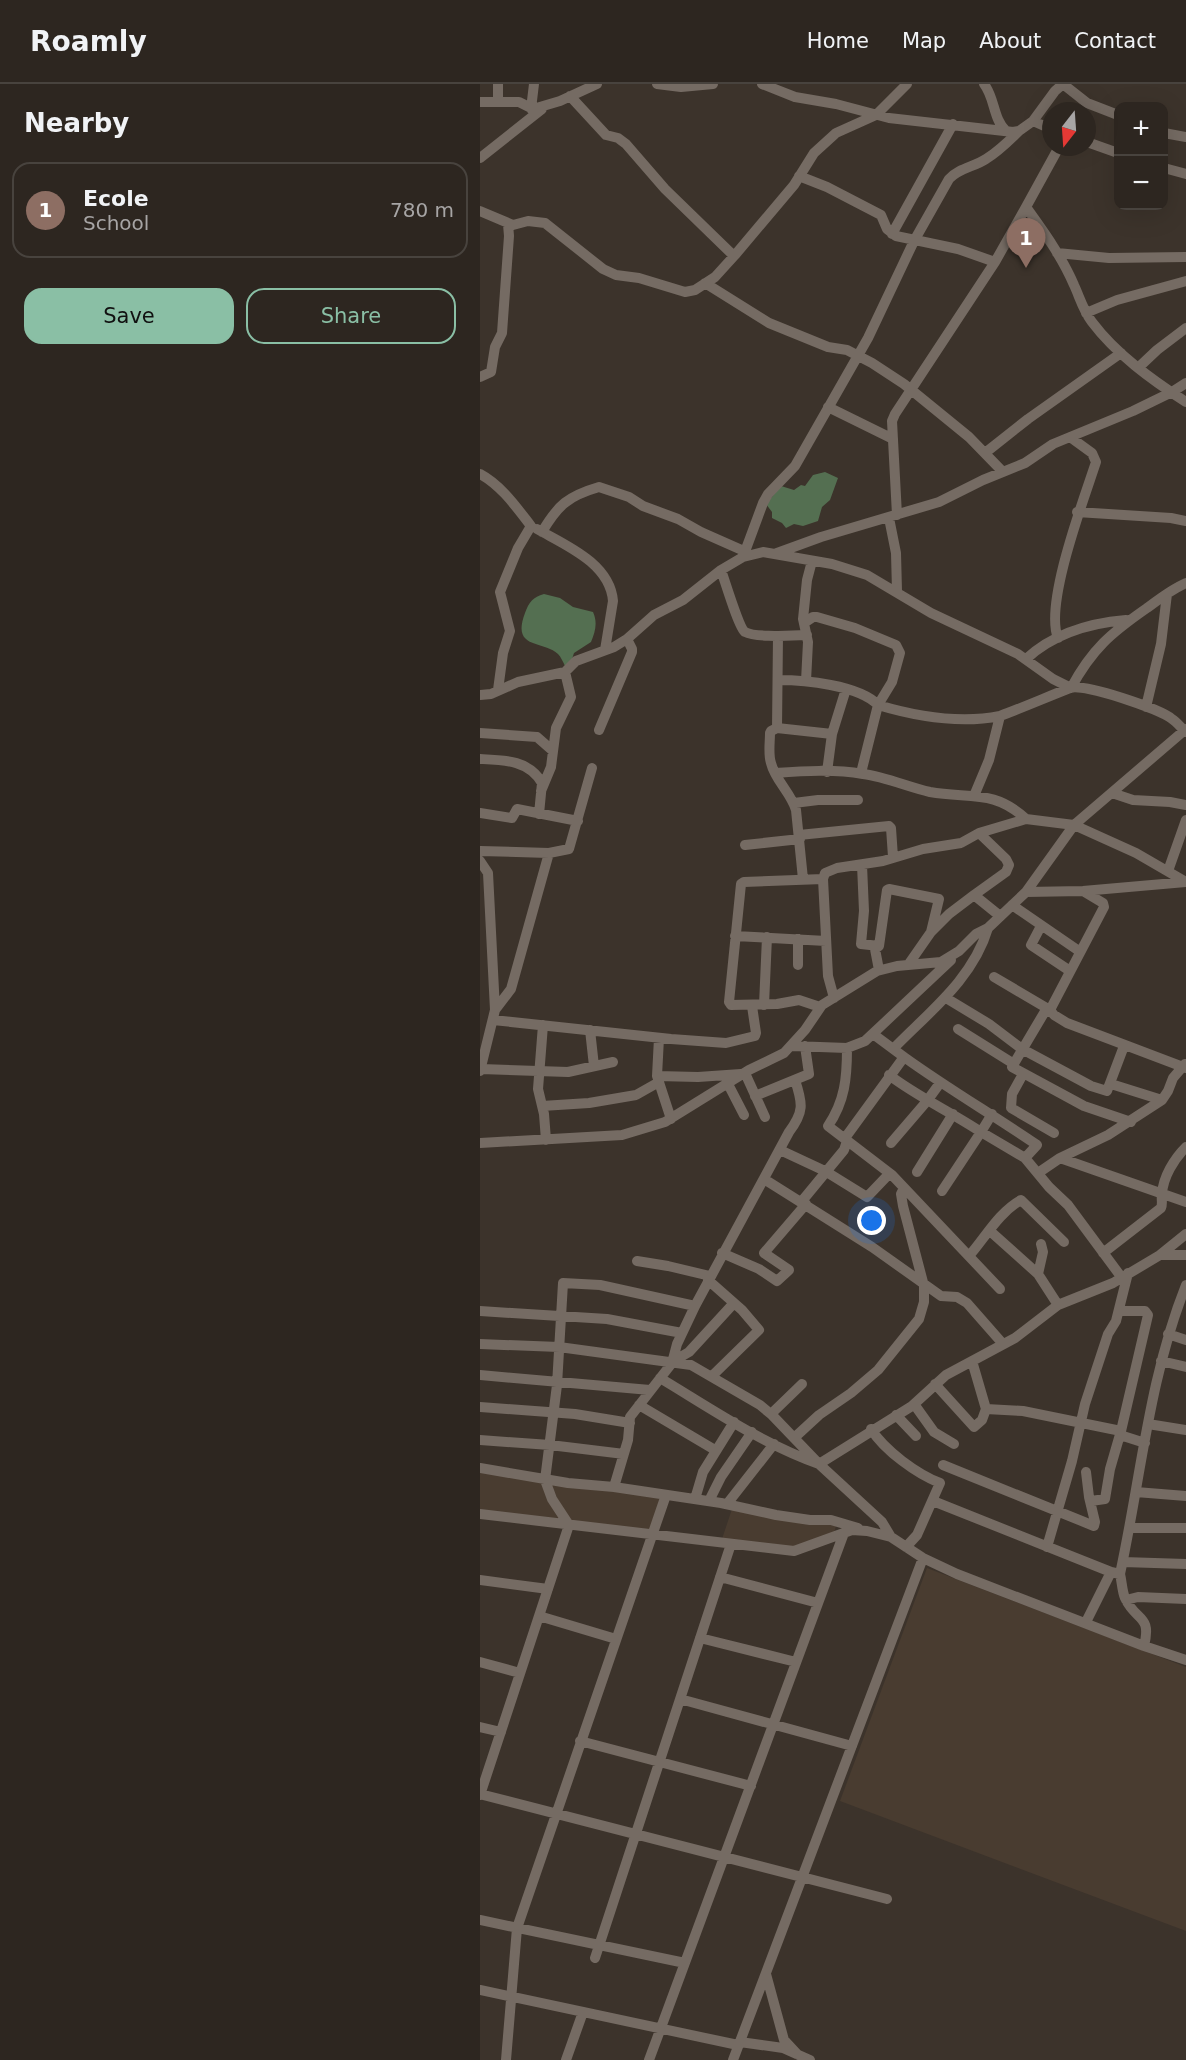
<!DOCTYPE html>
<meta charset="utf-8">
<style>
:root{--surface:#2d2620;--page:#39322d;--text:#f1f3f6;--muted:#a7a5a5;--line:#48433e;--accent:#8abfa5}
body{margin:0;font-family:"DejaVu Sans",sans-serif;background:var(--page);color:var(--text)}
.controls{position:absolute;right:18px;top:18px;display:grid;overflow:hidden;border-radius:12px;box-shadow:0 6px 24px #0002}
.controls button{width:54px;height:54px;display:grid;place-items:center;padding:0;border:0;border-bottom:2px solid var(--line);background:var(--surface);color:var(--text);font:30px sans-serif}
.compass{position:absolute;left:562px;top:18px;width:54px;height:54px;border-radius:50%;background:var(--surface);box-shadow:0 6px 24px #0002;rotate:197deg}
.you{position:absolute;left:392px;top:1137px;width:21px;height:21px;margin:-15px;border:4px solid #fff;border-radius:50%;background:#1a73e8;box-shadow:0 0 0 9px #1a73e833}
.badge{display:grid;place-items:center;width:39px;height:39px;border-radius:50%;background:var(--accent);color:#fff;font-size:20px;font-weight:700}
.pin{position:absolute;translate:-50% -50px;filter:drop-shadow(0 2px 3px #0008)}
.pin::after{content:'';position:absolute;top:32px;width:21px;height:18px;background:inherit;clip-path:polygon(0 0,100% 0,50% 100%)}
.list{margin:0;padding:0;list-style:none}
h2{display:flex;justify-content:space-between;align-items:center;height:78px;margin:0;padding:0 24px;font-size:26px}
h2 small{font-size:20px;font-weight:400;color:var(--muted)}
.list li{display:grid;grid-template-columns:39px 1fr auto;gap:18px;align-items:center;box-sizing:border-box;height:96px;margin:0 12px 12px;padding:0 12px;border:2px solid var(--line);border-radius:18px}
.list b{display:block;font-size:22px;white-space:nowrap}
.list p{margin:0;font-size:20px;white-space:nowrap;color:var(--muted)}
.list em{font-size:20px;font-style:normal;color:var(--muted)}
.actions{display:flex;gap:12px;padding:18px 24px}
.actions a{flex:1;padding:14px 0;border:2px solid var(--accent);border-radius:18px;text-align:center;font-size:21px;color:var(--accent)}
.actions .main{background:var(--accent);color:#111}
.map{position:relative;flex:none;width:706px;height:1976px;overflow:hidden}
header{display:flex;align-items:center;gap:36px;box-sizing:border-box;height:84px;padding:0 30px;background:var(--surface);border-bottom:2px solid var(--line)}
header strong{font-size:28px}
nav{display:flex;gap:33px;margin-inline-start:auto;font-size:21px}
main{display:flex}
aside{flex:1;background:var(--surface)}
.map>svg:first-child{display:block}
.built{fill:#493c30}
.forest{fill:#546f51}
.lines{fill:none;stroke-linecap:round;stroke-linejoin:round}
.minor{stroke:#756b63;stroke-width:10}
</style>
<header>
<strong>Roamly</strong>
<nav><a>Home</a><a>Map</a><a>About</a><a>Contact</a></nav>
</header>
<main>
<aside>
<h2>Nearby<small></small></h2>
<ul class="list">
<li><span class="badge" style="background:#8d6e63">1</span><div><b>Ecole</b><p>School</p></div><em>780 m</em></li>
</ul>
<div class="actions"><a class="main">Save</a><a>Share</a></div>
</aside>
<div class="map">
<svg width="706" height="1976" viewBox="0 0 706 1976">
<rect width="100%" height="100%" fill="#3c332b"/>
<path class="built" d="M 0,1384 L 186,1411 L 172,1450 L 0,1430 Z
M 253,1422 L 357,1438 L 353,1453 L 314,1467 L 241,1458 Z
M 447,1484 L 706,1583 L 706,1847 L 360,1717 Z"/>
<path class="forest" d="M 345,388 L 358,394 L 350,416 L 342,423 L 338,437 L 323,442 L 314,440 L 306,444 L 302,439 L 292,434 L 292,428 L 286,420 L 301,402 L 314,406 L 321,401 L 325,402 L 333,391 Z
M 64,510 L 80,514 L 93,523 L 113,528 C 118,539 115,548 111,558 L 94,569 L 91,578 L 85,582 C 83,578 81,573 78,570 C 63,556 31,566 45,529 C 49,518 53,513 64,510 Z"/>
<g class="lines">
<path class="minor" d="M 18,0 L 18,18
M 177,0 L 201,3 L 233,0
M 282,0 L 315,13 L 356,20 L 409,34 L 533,48 L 539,47 L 553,37 L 571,45
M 504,0 C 515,14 513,35 526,47
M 583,0 L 607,19 L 638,31
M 90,12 L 126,51 L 138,54 L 146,60 L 185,105 L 254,172
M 0,18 L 39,18 L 53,25 L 80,17 L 117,0
M 51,25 L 54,0
M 553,37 L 575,7 L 583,0
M 684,49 L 706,53
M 607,58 L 638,69
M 579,63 L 546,123 C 564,148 582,173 594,201 C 600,214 603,226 612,238 C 636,270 672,296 706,318
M 0,74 L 62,25
M 684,84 L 706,90
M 319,92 L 347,103 L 401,131 L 407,145 L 416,152 L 478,165 L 515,178 L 546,123
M 0,127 L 33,141 L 48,137 L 65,139 L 123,185 L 136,191 L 159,194 L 205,208 L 215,206 L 235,193 L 255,171 L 314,101 L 334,69 L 356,49 L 396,31 L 427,0
M 412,150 L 473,40
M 577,169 L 629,174 L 706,173
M 225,199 L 289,239 L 348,263 L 367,266 L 392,279 L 424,300 L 489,353 L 523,388
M 606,229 L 637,216 L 706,197
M 659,283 L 677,266 L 706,244
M 0,293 L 11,288 L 15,263 L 22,249 L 29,152 L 28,140
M 348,323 L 413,355
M 505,369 L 548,335 L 641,269
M 0,390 C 21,401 37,424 51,442 L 38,464 L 20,508 L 30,547 L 23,569 L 18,606
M 597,428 L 691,434 L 706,437
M 417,431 L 412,337 L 415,330 L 515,178
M 409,434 L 416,469 L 417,507
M 57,445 C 85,461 130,479 133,517 L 125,566
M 62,448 C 78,421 88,412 119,403 L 149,413 L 163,422 L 198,435 L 221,448 L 264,467
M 297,469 L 341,453 L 459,418 L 503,396 L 545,379 L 573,360 L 653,327 L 692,308 L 706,299
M 263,473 L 283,419 L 288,410 L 315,382 L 388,254 L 434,157 L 469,95 C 479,84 494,83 506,75 C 519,67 529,57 539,47
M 241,486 C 245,497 259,544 265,548 C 274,553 289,551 298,552 L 297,644 L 291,647 L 290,649 C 290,659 288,670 291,679 C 295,696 311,709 316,726 L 323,795
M 298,552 L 327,551
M 578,554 C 564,520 604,415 616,378 L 612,369 L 590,353
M 546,575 C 573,550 610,539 646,536
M 298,596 C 324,596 379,601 398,621 L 412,598 L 420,569 L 416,561 L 375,544 L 337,533 L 333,533 L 324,539
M 326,597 L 328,558 L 323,535 L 327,496 L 332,477
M 0,611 L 11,610 L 38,598 L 85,588 L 96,577 L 134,563 L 147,555 L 174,531 L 203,516 L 241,486 L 263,473 L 283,468 L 352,480 L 387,491 L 451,529 L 538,570 L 573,595 L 591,604 C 612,565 631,549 667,524 C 679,515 692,505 706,499
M 666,623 L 681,560 L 687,510
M 297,644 L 352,650 L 347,688
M 119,646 L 152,568 L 152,565 L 147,555
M 0,649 L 57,653 L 73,667
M 352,650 L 366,605
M 0,675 C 24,676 49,676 62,699 L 59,730
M 295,689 C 324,687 354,685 383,690 C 406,693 428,703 450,708 C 489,715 514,705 546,735
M 381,689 L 398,621 C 438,633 479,640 520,632
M 61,707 L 71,683 L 76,644 L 91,613 L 85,588
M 632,709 L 653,716 L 690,718 L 706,721
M 494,712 L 509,676 L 520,632 C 544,623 567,613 590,604 C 604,599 680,625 692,635 C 697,638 701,644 706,648
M 314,719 L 338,716 L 378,716
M 0,729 L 32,734 L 37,725 L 98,737
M 319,751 L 409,742 L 411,744 L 413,773
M 265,761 L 320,755
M 0,767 L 69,769
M 0,777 L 8,789 L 15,926
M 382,781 L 384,827 L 381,860 L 399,862
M 688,787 L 706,736
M 603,807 L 623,819 L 624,823 L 570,926 L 564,929 L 532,983 L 604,1022 L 651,1038
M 546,808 L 603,807 L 706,798
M 494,811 L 526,788 L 529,781 L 526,775 L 499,749
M 532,821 L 599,867
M 561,842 L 551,861 L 590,887
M 451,848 L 469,830 L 494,811 L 520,832
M 255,852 L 346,857
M 318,855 L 318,881
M 399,886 L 395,865 L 399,862 L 407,806 L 409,805 L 459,815 L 451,848 L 428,881
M 514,893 L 570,926 L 574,931 L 587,939 L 706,984
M 354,914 L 348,892 L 343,795 L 345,789 L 357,784 L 403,777 L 443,765 L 481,759 L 499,749 L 546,735 L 594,741 L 656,769 L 706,798
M 466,914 L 509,940 L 542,965 L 611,1002 L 627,1007 L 644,962
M 284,921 L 287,853
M 340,923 L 319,916 L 297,920 L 251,921 L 249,918 L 261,800 L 264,798 L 343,795
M 13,936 L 191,955 L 246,959 L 275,952 L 276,949 L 272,922
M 63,941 L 58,1005 L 64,1030 L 66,1056
M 478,945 L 534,980
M 110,946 L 114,982
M 179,954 L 177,992 L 191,1035
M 312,962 L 367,964 L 385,957 L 471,876
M 367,964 C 367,994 365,1017 348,1042 L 412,1091 L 520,1205
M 413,965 C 449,928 493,895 508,844
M 424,973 C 467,1004 513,1031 557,1061 L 545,1074
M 1,985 L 88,988 L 133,978
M 0,987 L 15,926 L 31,905 L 69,769 L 89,765 L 112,684
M 265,989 L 285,1033
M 543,990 L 532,1010 L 531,1024 L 574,1049
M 409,991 C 438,1013 471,1028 501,1048 L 512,1030
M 177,992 L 218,993 L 261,990
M 248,1000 L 264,1031
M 631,1000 L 682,1016
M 275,1012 L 329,990 L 325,962
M 62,1022 L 109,1019 L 156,1011 L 179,998
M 365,1054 L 424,973 L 393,950
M 0,1059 L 142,1051 L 185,1038 L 269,986 L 304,969 L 325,946 L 342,921 L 397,887 L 417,882 L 461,878 L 479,867 L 496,850 L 508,844 L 546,808 L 594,741 L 706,645
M 411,1059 L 447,1017 L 460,999
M 300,1066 L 345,1087 L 387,1113 L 409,1090
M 580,1074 L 706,1118
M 437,1088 L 473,1030
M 558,1089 L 580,1074 L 628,1051 L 682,1016 L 688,1007 L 693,994 L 705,980
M 284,1095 L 392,1163 L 461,1212 L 477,1213 L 487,1219 L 523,1260
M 462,1107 L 501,1048 L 545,1074 L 569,1103 L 588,1121 L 642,1194
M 322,1117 L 364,1066 L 367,1057
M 510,1147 L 558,1190
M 561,1160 L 563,1168 L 558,1190 L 578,1221
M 242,1169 L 279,1185 L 297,1197 L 309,1186 L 284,1169 L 326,1120
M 623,1169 L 681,1124 C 683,1119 681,1116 682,1110 C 683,1093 694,1075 706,1063
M 680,1171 L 706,1150
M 489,1172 C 505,1154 519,1128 541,1116 L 584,1158
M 157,1177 L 188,1182 L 230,1192
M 228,1196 L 262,1226 L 279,1246 L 232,1292
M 0,1227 L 127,1235 L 202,1249
M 688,1250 L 706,1256
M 0,1260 L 79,1263 L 211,1281 L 280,1321 L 292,1331 L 339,1380 L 402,1438 L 411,1453
M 681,1277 L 706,1283
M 192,1278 L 209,1268 L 254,1219
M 0,1291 L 170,1306
M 180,1294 C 230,1324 284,1361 339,1380 L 432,1322 L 466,1291 L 535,1254 L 578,1221 L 633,1199 L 680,1171 L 706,1171
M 455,1300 L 494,1343 L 502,1336 L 506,1325 L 492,1277
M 434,1320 L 454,1348 L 474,1360
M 159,1321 L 235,1366
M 0,1323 L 95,1330 L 150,1339
M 506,1325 L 543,1327 L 641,1347
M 291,1330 L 322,1300
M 416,1331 L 436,1352
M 668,1340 L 706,1346
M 391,1345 C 405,1367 437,1390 460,1399 L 437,1451 L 426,1463
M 640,1351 L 665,1359
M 314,1354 L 339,1331 L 371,1309 L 398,1286 L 439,1235 L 444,1218 L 444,1202 L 423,1122 L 421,1110 L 424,1104
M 0,1356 L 70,1361 L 144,1370
M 463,1381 L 614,1442 L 615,1438 L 609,1413 L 606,1388
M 0,1384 L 88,1399 L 134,1403 L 241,1419 L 296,1431 L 330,1436 L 351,1436 L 378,1444
M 134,1403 L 148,1356 L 150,1333 L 192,1279 L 197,1260 L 215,1222 L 309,1048 C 324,1028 323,1020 315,996
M 656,1408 L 706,1412
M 215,1415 L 223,1388 L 254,1338
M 229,1417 L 241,1393 L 272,1348
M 453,1417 L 631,1488 L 640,1490
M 611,1417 L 625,1415 L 630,1385 L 641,1347 L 668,1231 L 665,1227 L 640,1227
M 247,1420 L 294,1360
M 0,1430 L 314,1467 L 372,1446 L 387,1447 L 411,1453 L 443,1474 L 477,1490 L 664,1562 L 706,1576
M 649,1444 L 706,1444
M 567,1463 L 592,1377 L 605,1320 L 628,1250 L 636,1237 L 648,1189
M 643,1478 L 706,1480
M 240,1493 L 338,1519
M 0,1496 L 68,1505
M 646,1516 L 658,1513 L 706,1515
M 59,1532 L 136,1555
M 606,1538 L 631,1488
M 220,1554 L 316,1578
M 664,1562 C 672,1530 656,1538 645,1514 C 642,1507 642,1498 640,1490 C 661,1393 669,1294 706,1201
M 0,1578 L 40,1589
M 200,1615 L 372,1662
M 0,1643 L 21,1648
M 100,1657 L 271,1702
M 0,1710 L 407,1815
M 0,1711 L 89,1441 L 72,1415 L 65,1396 L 77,1301 L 83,1199 L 120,1201 L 215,1222
M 0,1836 L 205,1879
M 115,1874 L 251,1460
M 286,1890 L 304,1956 L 317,1970
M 0,1906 L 258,1961
M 260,1958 L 303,1964 L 330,1976
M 26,1976 L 37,1844 L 186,1411
M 86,1976 L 103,1928
M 169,1976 L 364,1449
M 253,1976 L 443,1474"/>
</g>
</svg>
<div class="controls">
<button>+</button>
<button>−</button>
</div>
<svg class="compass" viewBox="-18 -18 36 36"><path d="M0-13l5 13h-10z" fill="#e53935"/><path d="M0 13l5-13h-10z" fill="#a7a5a5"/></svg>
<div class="you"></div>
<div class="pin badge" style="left:546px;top:184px;background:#8d6e63">1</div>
</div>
</main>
